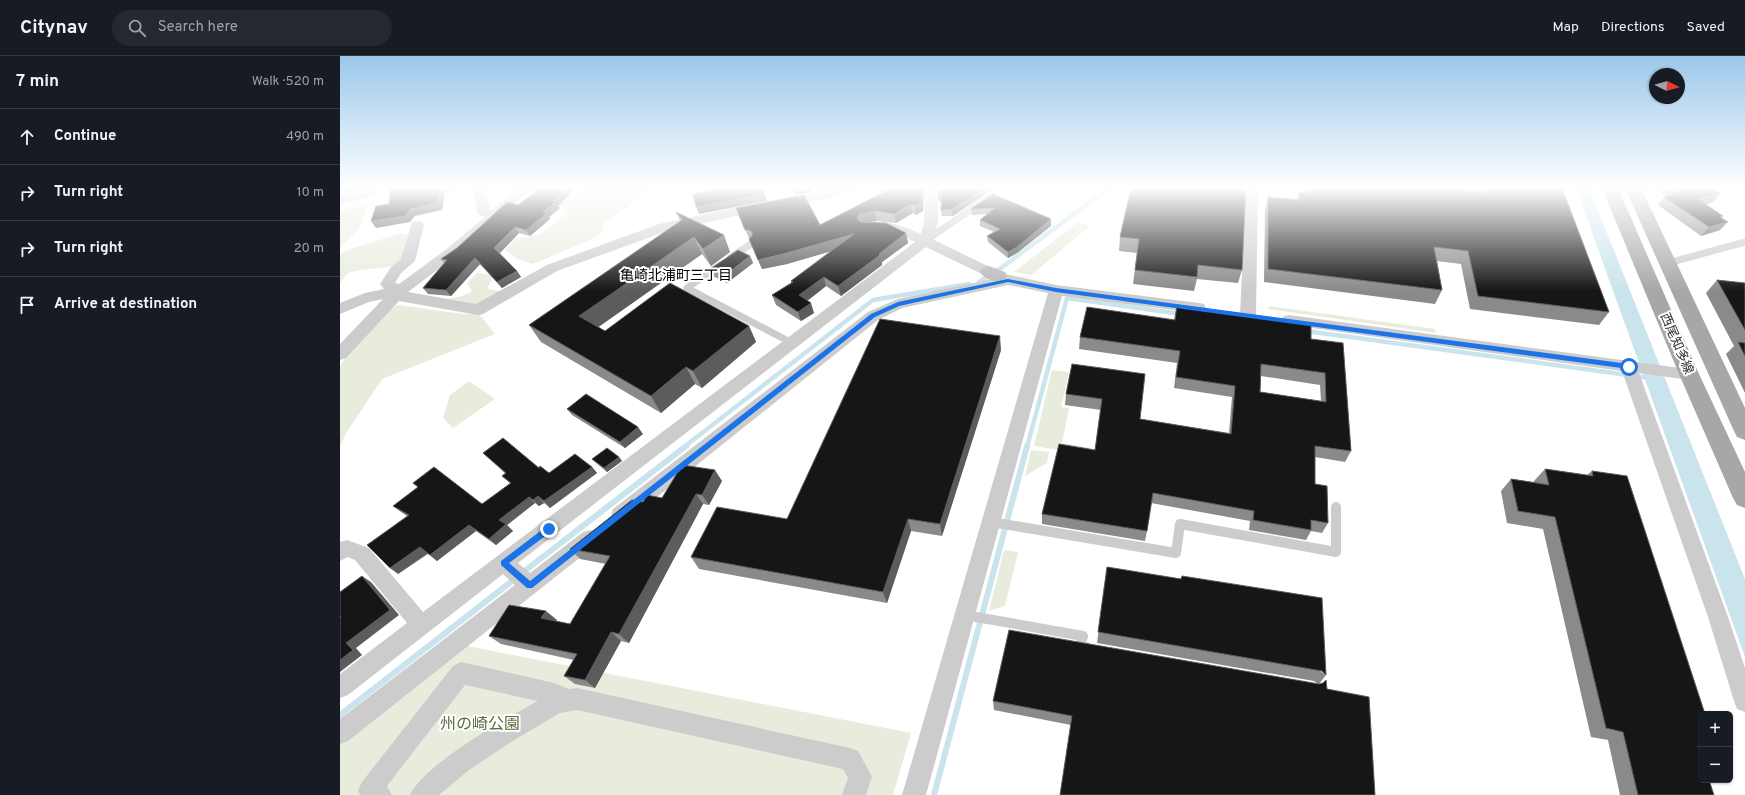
<!DOCTYPE html>
<meta charset="utf-8">
<style>
:root{--surface:#171b24;--page:#242831;--text:#f1f3f6;--muted:#9ea1a6;--line:#363941}
body{margin:0;font-family:Overpass,"Noto Sans JP",sans-serif;background:var(--page);color:var(--text)}
.controls{position:absolute;right:12px;bottom:12px;display:grid;overflow:hidden;border-radius:6px;box-shadow:0 1px 3px #0004}
.controls button{width:36px;height:36px;display:grid;place-items:center;padding:0;border:0;border-bottom:1px solid var(--line);background:var(--surface);color:var(--text);font:20px sans-serif}
.compass{position:absolute;left:1309px;top:12px;width:36px;height:36px;border-radius:50%;background:var(--surface);box-shadow:0 1px 3px #0004;rotate:95deg}
.stop{position:absolute;width:12px;height:12px;margin:-9px;border:3px solid #1a73e8;border-radius:50%;background:#fff}
.stop.end{background:#1a73e8;border-color:#fff;box-shadow:0 1px 4px #0008}
.list{margin:0;padding:0;list-style:none}
h2{display:flex;justify-content:space-between;align-items:center;height:52px;margin:0;padding:0 16px;font-size:17px}
h2 small{font-size:13px;font-weight:400;color:var(--muted)}
.list li{display:grid;grid-template-columns:26px 1fr auto;gap:12px;align-items:center;box-sizing:border-box;height:56px;padding:0 16px;border-top:1px solid var(--line)}
.list b{display:block;font-size:15px;white-space:nowrap}
.list em{font-size:13px;font-style:normal;color:var(--muted)}
.icon{flex:none;width:22px;height:22px;fill:none;stroke:currentColor;stroke-width:2;stroke-linecap:round;stroke-linejoin:round}
.map{position:relative;flex:none;width:1405px;height:739px;overflow:hidden}
header{display:flex;align-items:center;gap:24px;box-sizing:border-box;height:56px;padding:0 20px;background:var(--surface);border-bottom:1px solid var(--line)}
header strong{font-size:19px}
nav{display:flex;gap:22px;margin-inline-start:auto;font-size:14px}
.search{width:280px;height:36px;background:var(--page);display:flex;align-items:center;gap:10px;box-sizing:border-box;padding:0 14px;border-radius:22px;color:var(--muted);font-size:15px}
main{display:flex}
aside{flex:1;background:var(--surface)}
.map>svg:first-child{display:block}
.green{fill:#e8ecdd}
.water{fill:#c9e4ec}
.lines{fill:none;stroke-linecap:round;stroke-linejoin:round}
.stream-far1{stroke:#c9e4ec;stroke-width:4.5}
.stream{stroke:#c9e4ec;stroke-width:6}
.lane-far1{stroke:#ccc;stroke-width:7}
.lane{stroke:#ccc;stroke-width:10}
.street{fill:#ccc;fill-rule:evenodd}
.secondary{fill:#b9b9b9;fill-rule:evenodd}
.primary{fill:#a7a7a7;fill-rule:evenodd}
.wall{fill:#8a8a8a;fill-rule:evenodd}
.shaded-wall{fill:#5c5c5c}
.building{fill:#161616;stroke:#5c5c5c;fill-rule:evenodd}
.route{fill:#1a73e8}
.labels{text-anchor:middle;dominant-baseline:central;stroke-width:4;stroke-linejoin:round;paint-order:stroke}
.street-label{font-size:13px;fill:#2f2f2f;stroke:#fff}
.neighbourhood-label{font-size:14px;fill:#000;stroke:#fff}
.near-park-label{font-size:16px;fill:#596c3c;stroke:#fff}
</style>
<header>
<strong>Citynav</strong>
<div class="search"><svg class="icon" aria-label="search" viewBox="0 0 24 24"><circle cx="10" cy="10" r="6"/><path d="M15 15l6 6"/></svg>Search here</div>
<nav><a>Map</a><a>Directions</a><a>Saved</a></nav>
</header>
<main>
<aside>
<h2>7 min<small>Walk · 520 m</small></h2>
<ul class="list">
<li><svg class="icon" aria-label="ahead" viewBox="0 0 24 24"><path d="M12 20V5M6 11l6-6 6 6"/></svg><div><b>Continue</b></div><em>490 m</em></li>
<li><svg class="icon" aria-label="right" viewBox="0 0 24 24"><path d="M7 20v-9h11M14 6l5 5-5 5"/></svg><div><b>Turn right</b></div><em>10 m</em></li>
<li><svg class="icon" aria-label="right" viewBox="0 0 24 24"><path d="M7 20v-9h11M14 6l5 5-5 5"/></svg><div><b>Turn right</b></div><em>20 m</em></li>
<li><svg class="icon" aria-label="arrive" viewBox="0 0 24 24"><path d="M6 21V4h12l-3 4 3 4H6"/></svg><div><b>Arrive at destination</b></div></li>
</ul>
</aside>
<div class="map">
<svg width="1405" height="739" viewBox="0 0 1405 739">
<rect width="100%" height="100%" fill="#fff"/>
<path class="green" d="M 245,132 L 261,133 L 264,132 L 308,132 C 297,148 277,157 261,168 L 264,170 L 263,174 L 256,181 L 193,208 L 176,202 L 165,194 L 176,182 C 202,182 210,171 228,155 L 218,148 C 227,141 236,138 245,132 Z
M 28,148 L 19,173 L 0,191 L 0,155 Z
M 738,166 L 750,170 L 691,219 L 674,216 Z
M 61,177 L 68,179 C 66,222 40,208 11,216 C 7,217 3,223 0,227 L 0,199 L 5,195 Z
M 137,217 L 154,219 L 147,233 L 160,235 L 140,251 L 106,243 L 123,240 L 132,235 L 127,227 Z
M 58,249 L 123,258 L 139,258 L 155,278 L 42,323 L 5,379 L 0,391 L 0,310 L 14,289 L 46,254 Z
M 929,250 L 1095,273 L 1096,277 L 928,253 Z
M 712,314 L 729,316 L 721,351 L 729,352 L 722,387 L 751,392 L 750,399 L 694,390 Z
M 129,325 L 155,343 L 113,372 L 103,362 L 110,339 Z
M 691,394 L 709,396 L 707,407 L 685,420 Z
M 664,494 L 678,496 L 665,550 L 649,555 Z
M 122,589 L 571,677 L 553,739 L 0,739 L 0,683 Z"/>
<path class="water" d="M 1236,132 L 1249,132 L 1405,523 L 1405,601 Z"/>
<g class="lines">
<path class="stream-far1" d="M 639,226 L 661,212 L 769,132
M 966,275 L 1310,322
M 344,391 L 533,244 L 629,228
M 687,391 L 727,242 L 841,258"/>
<path class="stream" d="M 182,517 L 346,390
M 0,659 L 176,522
M 594,739 L 687,390"/>
<path class="lane-far1" d="M 585,185 L 652,139
M 391,201 L 411,188
M 1328,207 L 1405,186
M 380,209 L 347,232 L 452,287"/>
<path class="lane" d="M 651,466 L 836,497 L 840,468 L 996,496 L 996,451
M 625,559 L 743,580 L 740,590 L 746,591"/>
<path class="street" d="M 26,132 L 38,132 L 35,139 L 0,148 L 0,140 Z
M 133,132 L 145,132 L 150,154 L 152,154 L 179,132 L 192,132 L 118,198 L 68,236 L 136,248 L 207,209 L 319,168 L 419,147 L 424,148 L 426,151 L 424,154 L 419,155 L 327,175 L 217,215 L 143,258 L 138,259 L 59,245 L 6,302 L 0,304 L 0,288 L 43,243 L 29,246 L 0,258 L 0,247 L 25,237 L 44,233 L 40,228 L 51,211 L 61,203 L 72,166 L 77,165 L 82,166 L 84,169 L 75,205 L 61,217 L 55,227 L 59,228 L 108,192 L 145,161 L 139,159 L 137,156 Z
M 497,132 L 514,132 C 508,141 456,148 443,150 L 438,149 L 436,146 L 438,143 L 443,142 Z
M 585,132 L 597,132 L 598,167 L 592,183 L 654,213 L 656,216 L 716,229 L 859,247 L 864,248 L 866,252 L 864,256 L 859,257 L 722,240 L 586,739 L 562,739 L 708,237 L 668,229 L 562,252 L 538,264 L 287,465 L 280,467 L 273,465 L 271,459 L 273,453 L 528,256 L 558,243 L 652,223 L 651,220 L 644,219 L 586,191 L 178,507 L 190,517 L 243,476 L 250,474 L 257,476 L 259,482 L 257,488 L 8,685 L 0,688 L 0,663 L 175,529 L 163,518 L 8,639 L 0,642 L 0,618 L 67,567 L 15,504 L 8,501 L 0,505 L 0,486 L 7,484 L 29,492 L 83,556 L 575,186 L 555,176 L 525,174 L 523,171 L 525,168 C 545,163 563,170 581,178 L 584,167 Z
M 906,132 L 918,132 L 916,259 L 913,263 L 908,264 L 903,263 L 900,259 Z
M 949,259 L 1355,314 L 1357,318 L 1355,322 L 1349,324 L 1299,317 L 1388,561 L 1405,612 L 1405,656 L 1397,653 L 1394,645 L 1368,561 L 1282,315 L 944,268 L 941,264 L 944,260 Z
M 121,606 L 214,627 L 229,633 L 237,632 L 510,692 L 518,695 L 532,721 L 526,739 L 502,739 L 508,722 L 503,713 L 237,654 L 220,657 L 171,686 L 129,714 L 99,739 L 70,739 C 83,709 168,661 198,645 L 125,629 L 47,730 L 52,739 L 20,739 L 18,734 L 22,726 L 113,610 Z"/>
<path class="secondary" d="M 649,210 L 665,216 L 667,220 L 665,224 C 656,227 645,224 640,216 L 642,212 Z"/>
<path class="primary" d="M 1262,132 L 1278,132 L 1359,318 L 1405,416 L 1405,452 L 1397,449 L 1393,442 L 1339,318 Z
M 1285,132 L 1301,132 L 1405,352 L 1405,384 L 1397,381 L 1394,375 Z"/>
</g>
<path class="wall" d="M 536,132 L 584,132 L 583,155 L 576,159 L 573,157 L 556,167 L 537,165 L 527,166 L 566,177 L 568,187 L 542,206 L 542,209 L 501,240 L 486,230 L 467,245 L 474,257 L 461,265 L 436,249 L 432,239 L 451,227 L 451,225 L 491,195 L 447,208 L 422,213 L 396,152 L 480,169 L 543,136 Z
M 598,132 L 650,135 L 613,160 L 602,160 L 601,154 L 602,144 L 599,146 Z
M 791,132 L 902,214 L 898,227 L 857,223 L 854,235 L 793,228 L 797,197 L 779,195 L 780,181 Z
M 964,132 L 1110,132 L 1136,134 L 1137,132 L 1222,132 L 1269,256 L 1259,269 L 1130,253 L 1121,208 L 1097,205 L 1102,234 L 1095,248 L 924,226 L 925,154 L 928,141 L 956,144 L 959,136 L 964,136 Z
M 1322,132 L 1371,132 L 1373,146 L 1365,148 L 1383,160 L 1382,162 L 1380,174 L 1361,180 L 1318,149 L 1324,141 L 1327,140 L 1320,135 Z
M 653,138 L 711,170 L 677,197 L 668,202 L 648,186 L 647,180 L 654,176 L 640,170 L 640,164 L 647,158 L 632,159 L 631,153 Z
M 178,149 L 218,150 L 220,152 L 209,161 L 210,163 L 190,180 L 179,177 L 160,197 L 177,215 L 181,221 L 162,232 L 140,208 L 111,240 L 88,238 L 83,232 L 104,207 L 101,203 Z
M 336,156 L 390,196 L 371,210 L 362,198 L 258,271 L 265,275 L 409,270 L 416,286 L 362,332 L 355,328 L 321,357 L 201,286 L 189,269 L 340,165 Z
M 410,200 L 413,207 L 387,227 L 373,220 L 370,213 Z
M 1377,224 L 1405,227 L 1405,337 L 1386,298 L 1394,290 L 1366,237 Z
M 837,249 L 971,283 L 1003,287 L 1011,395 L 1005,406 L 975,401 L 975,428 L 988,467 L 982,477 L 971,475 L 966,484 L 909,474 L 910,465 L 811,447 L 807,475 L 805,485 L 702,468 L 702,458 L 755,394 L 761,354 L 725,349 L 726,338 L 732,308 L 800,363 L 889,377 L 892,341 L 834,332 L 837,307 L 739,293 L 740,281 L 834,264 ZM 921,320 L 980,329 L 981,345 L 920,336 Z
M 661,294 L 602,480 L 571,475 L 547,547 L 359,513 L 351,501 L 447,463 Z
M 227,353 L 303,378 L 285,392 L 232,359 Z
M 143,397 L 199,412 L 209,417 L 252,411 L 257,417 L 210,452 L 204,447 L 199,450 L 195,447 L 167,469 L 173,475 L 156,489 L 136,475 L 97,505 L 88,498 L 58,518 L 67,460 L 61,456 L 53,450 L 142,448 L 170,427 L 162,420 L 165,417 Z
M 279,401 L 282,405 L 267,416 L 255,406 L 252,403 Z
M 1205,413 L 1247,419 L 1252,415 L 1360,658 L 1360,724 L 1374,739 L 1280,739 L 1268,684 L 1251,681 L 1203,473 L 1167,467 L 1161,435 L 1171,423 L 1194,426 L 1194,425 Z
M 382,425 L 369,449 L 363,448 L 289,587 L 281,585 L 255,632 L 235,628 L 224,620 L 234,604 L 161,588 L 149,580 L 217,564 L 216,565 L 230,568 L 266,508 L 240,503 L 230,493 L 303,446 L 322,442 Z
M 767,511 L 841,523 L 842,520 L 986,619 L 979,628 L 987,633 L 731,669 L 654,654 L 653,645 L 978,628 L 974,625 L 757,587 Z"/>
<path class="shaded-wall" d="M 1,132 L 22,132 L 5,137 Z
M 100,132 L 124,132 L 105,136 L 102,154 L 75,160 L 70,166 L 36,172 L 31,165 L 70,153 Z
M 226,132 L 236,132 L 218,150 L 220,152 L 209,161 L 210,163 L 190,180 L 186,174 Z
M 453,132 L 470,132 L 471,136 L 455,139 Z
M 582,132 L 584,132 L 583,155 L 576,159 L 574,150 Z
M 645,132 L 653,132 L 613,160 L 612,153 Z
M 602,137 L 603,143 L 599,146 L 598,139 Z
M 425,138 L 427,145 L 359,158 L 356,151 Z
M 1380,138 L 1373,146 L 1351,152 L 1358,143 Z
M 571,148 L 573,157 L 556,167 L 554,158 Z
M 535,155 L 537,165 L 521,167 L 517,162 L 519,158 Z
M 711,163 L 711,170 L 677,197 L 668,202 L 668,196 Z
M 1388,166 L 1380,174 L 1361,180 L 1369,171 Z
M 175,171 L 179,177 L 159,198 L 154,192 Z
M 566,177 L 568,187 L 542,206 L 542,209 L 501,240 L 498,230 L 539,198 Z
M 514,178 L 516,188 L 447,208 L 422,213 L 418,204 Z
M 384,179 L 390,196 L 371,210 L 363,193 Z
M 354,181 L 362,198 L 250,277 L 239,260 Z
M 410,200 L 413,207 L 387,227 L 384,220 Z
M 135,202 L 140,208 L 111,240 L 106,234 Z
M 177,215 L 181,221 L 162,232 L 157,226 Z
M 484,221 L 486,230 L 462,249 L 459,239 Z
M 471,247 L 474,257 L 461,265 L 458,256 Z
M 409,270 L 416,286 L 362,332 L 353,315 Z
M 660,280 L 661,294 L 602,480 L 600,468 Z
M 346,311 L 355,328 L 321,357 L 311,340 Z
M 298,371 L 303,378 L 285,392 L 280,386 Z
M 279,401 L 282,405 L 267,416 L 264,412 Z
M 252,411 L 257,417 L 210,452 L 204,445 Z
M 375,414 L 382,425 L 369,449 L 362,439 Z
M 356,438 L 363,448 L 289,587 L 279,578 Z
M 198,440 L 204,447 L 199,450 L 193,444 Z
M 189,441 L 195,447 L 167,469 L 173,475 L 156,489 L 149,483 L 159,464 Z
M 568,463 L 571,475 L 547,547 L 543,536 Z
M 129,469 L 136,475 L 97,505 L 90,499 Z
M 80,491 L 88,497 L 58,518 L 50,512 Z
M 22,520 L 31,526 L 59,559 L 16,592 L 22,599 L 0,616 L 0,604 L 6,587 Z
M 206,555 L 217,564 L 213,571 L 201,562 Z
M 271,576 L 281,585 L 255,632 L 245,624 Z"/>
<path class="building" d="M 50,132 L 100,132 L 97,147 L 70,153 L 65,160 L 31,165 L 36,150 L 49,148 Z
M 200,132 L 226,132 L 213,145 L 216,146 L 203,156 L 207,157 L 186,174 L 175,171 L 154,192 L 177,215 L 157,226 L 135,202 L 106,234 L 83,232 L 107,204 L 101,203 L 117,192 L 165,148 L 168,146 L 178,149 Z
M 372,132 L 422,132 L 425,138 L 356,151 L 353,138 L 373,134 Z
M 548,132 L 582,132 L 581,146 L 574,150 L 571,148 L 554,158 L 535,155 L 519,158 L 517,162 L 520,166 L 546,167 L 566,177 L 539,198 L 540,199 L 498,230 L 484,221 L 459,239 L 471,247 L 458,256 L 432,239 L 453,226 L 451,225 L 514,178 L 443,198 L 418,204 L 409,183 L 412,180 L 412,176 L 409,174 L 405,174 L 396,152 L 464,139 L 480,169 L 550,133 Z
M 598,132 L 645,132 L 612,153 L 601,154 L 602,137 L 598,139 Z
M 791,132 L 906,132 L 902,214 L 858,209 L 857,221 L 795,214 L 799,183 L 780,181 Z
M 968,132 L 1110,132 L 1147,136 L 1146,132 L 1222,132 L 1269,256 L 1138,240 L 1128,195 L 1094,191 L 1102,234 L 928,213 L 928,141 L 959,144 L 959,136 L 969,137 Z
M 1334,132 L 1371,132 L 1380,138 L 1358,143 L 1383,160 L 1380,161 L 1388,166 L 1369,171 L 1324,141 L 1341,136 Z
M 653,138 L 711,163 L 677,191 L 668,196 L 647,180 L 660,173 L 640,164 L 655,152 L 631,153 Z
M 336,156 L 384,179 L 363,193 L 354,181 L 239,260 L 265,275 L 330,227 L 409,270 L 353,315 L 346,311 L 311,340 L 189,269 L 342,164 Z
M 398,194 L 410,200 L 384,220 L 370,213 Z
M 1377,224 L 1405,227 L 1405,274 Z
M 837,249 L 971,267 L 971,283 L 1003,287 L 1011,395 L 975,390 L 975,428 L 987,430 L 988,467 L 971,464 L 971,474 L 913,464 L 914,455 L 813,437 L 807,475 L 702,458 L 719,388 L 755,394 L 762,343 L 726,338 L 732,308 L 805,318 L 800,363 L 891,378 L 895,330 L 836,321 L 840,295 L 740,281 L 747,251 L 835,264 ZM 921,308 L 985,317 L 986,346 L 920,336 Z
M 540,263 L 660,280 L 600,468 L 568,463 L 543,536 L 351,501 L 377,451 L 447,463 Z
M 1398,286 L 1405,287 L 1405,300 Z
M 246,338 L 298,371 L 280,386 L 227,353 Z
M 163,382 L 199,412 L 200,410 L 209,417 L 235,398 L 252,411 L 204,445 L 198,440 L 193,444 L 189,441 L 159,464 L 166,468 L 149,483 L 129,469 L 90,499 L 80,491 L 50,512 L 27,489 L 69,459 L 53,450 L 78,431 L 73,427 L 94,411 L 142,448 L 171,427 L 162,420 L 166,417 L 143,397 Z
M 267,392 L 279,401 L 264,412 L 252,403 Z
M 342,409 L 375,414 L 362,439 L 356,438 L 279,578 L 271,576 L 245,624 L 224,620 L 237,598 L 149,580 L 169,549 L 206,555 L 201,562 L 230,568 L 270,500 L 230,493 L 292,444 L 303,446 L 307,439 L 322,442 Z
M 1205,413 L 1253,420 L 1252,415 L 1287,420 L 1365,658 L 1360,658 L 1360,690 L 1359,690 L 1360,692 L 1360,724 L 1369,724 L 1374,739 L 1298,739 L 1283,676 L 1266,672 L 1215,461 L 1178,455 L 1171,423 L 1209,429 Z
M 767,511 L 841,523 L 842,520 L 982,542 L 986,619 L 982,615 L 758,576 Z
M 22,520 L 50,554 L 6,587 L 13,594 L 0,604 L 0,562 L 1,561 L 0,560 L 0,536 Z
M 669,574 L 979,628 L 983,627 L 986,624 L 987,633 L 1029,641 L 1035,739 L 720,739 L 732,660 L 653,645 Z"/>
<linearGradient id="sky" x2="0" y2="1"><stop stop-color="#9bc7ea"/><stop offset="0.56" stop-color="#fff"/><stop offset="1" stop-color="#fff" stop-opacity="0"/></linearGradient>
<rect width="1405" height="235" fill="url(#sky)"/>
<path class="route" d="M 668,223 L 716,232 L 1289,308 L 1292,311 L 1289,313 L 716,236 L 668,226 L 559,250 L 535,261 L 192,532 L 187,532 L 161,509 L 161,505 L 207,470 L 212,470 L 212,475 L 169,507 L 190,525 L 531,258 L 558,246 Z"/>
<g class="labels">
<g class="street-label">
<text transform="translate(1336 288) rotate(67)">西尾知多線</text>
</g>
<g class="neighbourhood-label">
<text x="336" y="220">亀崎北浦町三丁目</text>
</g>
<g class="near-park-label">
<text x="140" y="669">州の崎公園</text>
</g>
</g>
</svg>
<div class="controls">
<button>+</button>
<button>−</button>
</div>
<svg class="compass" viewBox="-18 -18 36 36"><path d="M0-13l5 13h-10z" fill="#e53935"/><path d="M0 13l5-13h-10z" fill="#9ea1a6"/></svg>
<div class="stop" style="left:1289px;top:311px"></div>
<div class="stop end" style="left:209px;top:473px"></div>
</div>
</main>
